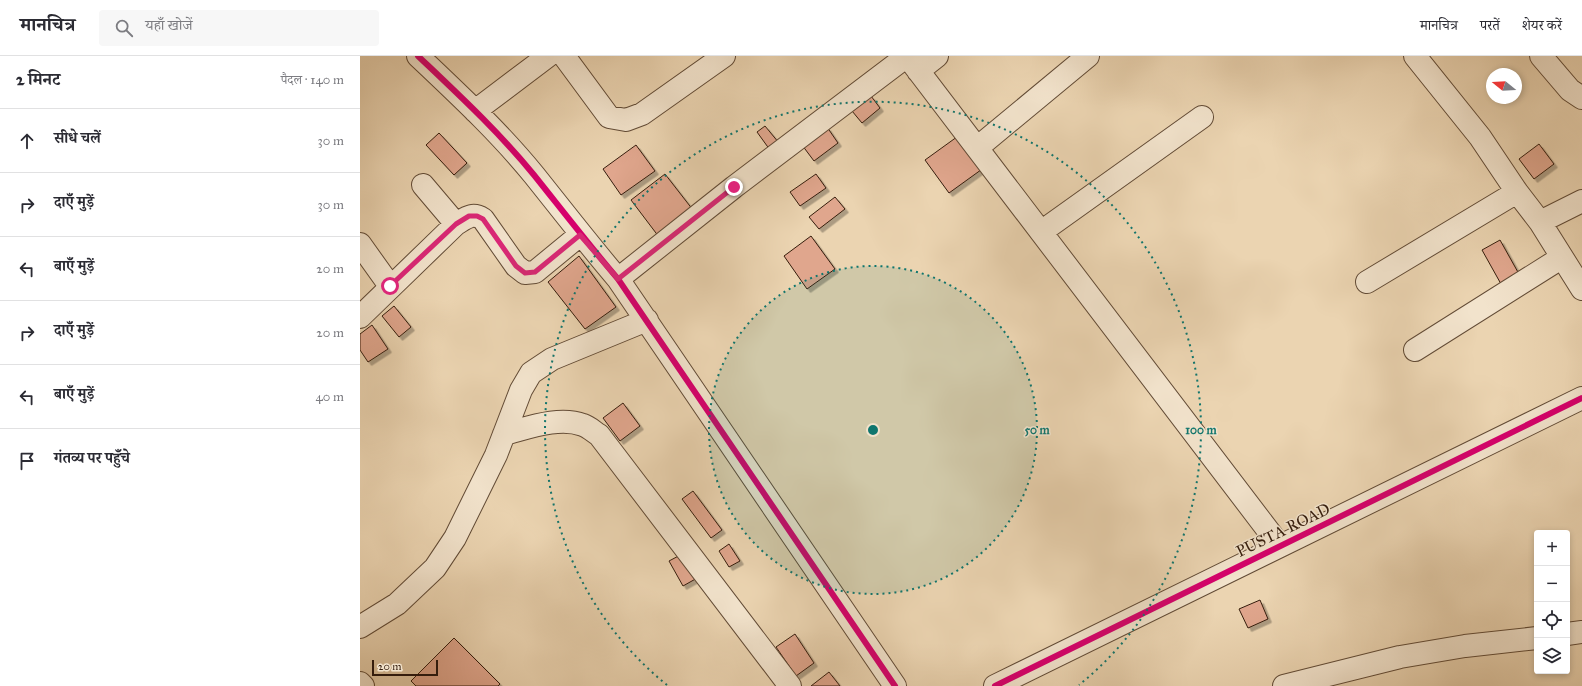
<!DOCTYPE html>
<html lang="hi">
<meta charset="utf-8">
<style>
:root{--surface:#fff;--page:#f7f7f7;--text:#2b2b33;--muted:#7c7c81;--line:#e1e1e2}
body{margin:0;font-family:"IM FELL Great Primer","Noto Serif Devanagari",serif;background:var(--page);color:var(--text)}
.controls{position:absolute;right:12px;bottom:12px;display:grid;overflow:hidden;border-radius:4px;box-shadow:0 2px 6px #0003}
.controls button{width:36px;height:36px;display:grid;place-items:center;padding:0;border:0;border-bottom:1px solid var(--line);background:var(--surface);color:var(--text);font:20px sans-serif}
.compass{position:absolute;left:1126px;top:12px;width:36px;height:36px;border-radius:50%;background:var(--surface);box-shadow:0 2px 6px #0003;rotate:288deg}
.scale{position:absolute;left:12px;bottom:10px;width:66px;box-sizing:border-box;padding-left:4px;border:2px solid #351d0d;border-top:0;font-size:11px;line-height:14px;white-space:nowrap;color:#351d0d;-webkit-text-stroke:3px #f2e3cc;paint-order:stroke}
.stop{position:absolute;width:12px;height:12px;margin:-9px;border:3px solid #db2777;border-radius:50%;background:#fff}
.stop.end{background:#db2777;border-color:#fff;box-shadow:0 1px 4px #0008}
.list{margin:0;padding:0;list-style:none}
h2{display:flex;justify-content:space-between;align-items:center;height:52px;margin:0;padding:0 16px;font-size:17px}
h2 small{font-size:13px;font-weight:400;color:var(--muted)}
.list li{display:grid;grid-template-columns:26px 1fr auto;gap:12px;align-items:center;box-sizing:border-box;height:64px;padding:0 16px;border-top:1px solid var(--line)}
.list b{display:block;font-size:15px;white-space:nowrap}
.list em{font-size:13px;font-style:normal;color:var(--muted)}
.icon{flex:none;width:22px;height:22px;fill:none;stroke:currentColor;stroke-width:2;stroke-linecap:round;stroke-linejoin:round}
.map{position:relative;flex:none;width:1222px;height:630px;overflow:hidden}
header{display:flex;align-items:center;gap:24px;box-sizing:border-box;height:56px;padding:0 20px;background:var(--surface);border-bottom:1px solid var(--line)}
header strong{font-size:19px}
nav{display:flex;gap:22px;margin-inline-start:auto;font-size:14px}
.search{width:280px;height:36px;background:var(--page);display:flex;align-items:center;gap:10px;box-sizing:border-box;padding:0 14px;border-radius:4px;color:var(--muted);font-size:15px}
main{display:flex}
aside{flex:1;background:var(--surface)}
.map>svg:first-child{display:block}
.building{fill:#e0a68d;stroke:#351d0d;filter:url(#shadow)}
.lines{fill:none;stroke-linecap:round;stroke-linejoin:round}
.minor-casing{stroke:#624b36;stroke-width:24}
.minor{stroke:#f2e3cc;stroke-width:22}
.cycleway-casing{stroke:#f2e3cc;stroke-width:8}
.cycleway{stroke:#d6006c;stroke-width:6}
.route{stroke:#db2777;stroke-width:5}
.ring{fill:none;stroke:#0f766e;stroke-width:2;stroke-dasharray:2 4}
.labels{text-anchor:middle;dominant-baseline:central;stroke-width:3;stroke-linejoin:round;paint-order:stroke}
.street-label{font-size:16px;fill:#351d0d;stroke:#f2e3cc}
.centre{fill:#0f766e;stroke:#f2e3cc;stroke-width:2}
.ring-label{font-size:12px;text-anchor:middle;font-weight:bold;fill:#0f766e;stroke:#f2e3cc;stroke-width:3;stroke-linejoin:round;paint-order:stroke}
</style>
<header>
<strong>मानचित्र</strong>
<div class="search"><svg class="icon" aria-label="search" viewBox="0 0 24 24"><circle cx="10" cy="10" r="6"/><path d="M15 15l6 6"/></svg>यहाँ खोजें</div>
<nav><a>मानचित्र</a><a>परतें</a><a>शेयर करें</a></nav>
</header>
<main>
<aside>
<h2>2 मिनट<small>पैदल · 140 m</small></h2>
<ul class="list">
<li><svg class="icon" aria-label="ahead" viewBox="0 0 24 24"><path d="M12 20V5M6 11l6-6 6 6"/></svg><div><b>सीधे चलें</b></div><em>30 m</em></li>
<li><svg class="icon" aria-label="right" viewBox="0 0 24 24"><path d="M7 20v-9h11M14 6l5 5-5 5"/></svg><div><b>दाएँ मुड़ें</b></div><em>30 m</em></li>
<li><svg class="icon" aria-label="left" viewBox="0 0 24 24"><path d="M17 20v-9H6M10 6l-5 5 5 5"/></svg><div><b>बाएँ मुड़ें</b></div><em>20 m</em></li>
<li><svg class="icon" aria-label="right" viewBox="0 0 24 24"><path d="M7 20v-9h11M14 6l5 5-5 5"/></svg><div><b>दाएँ मुड़ें</b></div><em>20 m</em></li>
<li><svg class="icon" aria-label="left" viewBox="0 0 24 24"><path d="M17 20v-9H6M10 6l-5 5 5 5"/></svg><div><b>बाएँ मुड़ें</b></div><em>40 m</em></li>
<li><svg class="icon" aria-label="arrive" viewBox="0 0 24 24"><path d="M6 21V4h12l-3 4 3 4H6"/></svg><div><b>गंतव्य पर पहुँचे</b></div></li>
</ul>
</aside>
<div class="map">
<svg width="1222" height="630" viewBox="0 0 1222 630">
<defs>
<filter id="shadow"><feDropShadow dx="3.5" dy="3.5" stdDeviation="0" flood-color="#0004"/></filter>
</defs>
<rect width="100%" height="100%" fill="#ebd4b1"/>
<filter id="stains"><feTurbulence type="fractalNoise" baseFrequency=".005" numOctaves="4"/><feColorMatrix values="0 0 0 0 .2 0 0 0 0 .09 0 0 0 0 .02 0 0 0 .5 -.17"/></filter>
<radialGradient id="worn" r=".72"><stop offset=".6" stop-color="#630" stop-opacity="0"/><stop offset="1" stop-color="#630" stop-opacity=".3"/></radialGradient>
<path class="building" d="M 511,40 L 520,52 L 502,67 L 492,55 Z
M 405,70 L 419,87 L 410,94 L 397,76 Z
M 467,71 L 478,87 L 454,105 L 442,89 Z
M 79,77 L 107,107 L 94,119 L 66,89 Z
M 601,78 L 625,111 L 589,137 L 565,104 Z
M 1179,88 L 1194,108 L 1174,123 L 1159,103 Z
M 276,89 L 295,115 L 261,139 L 243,113 Z
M 305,118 L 333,154 L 299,181 L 271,144 Z
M 456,118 L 466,132 L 440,150 L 430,136 Z
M 475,141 L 485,153 L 459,173 L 449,161 Z
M 451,180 L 475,213 L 447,233 L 424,200 Z
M 1140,184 L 1159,218 L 1141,228 L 1122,194 Z
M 219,200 L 256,251 L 225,273 L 188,226 Z
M 34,250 L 51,271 L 39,281 L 22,260 Z
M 12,269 L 28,293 L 8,306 L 0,294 L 0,278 Z
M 263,347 L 280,370 L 260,385 L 243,362 Z
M 333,435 L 362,474 L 351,482 L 322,443 Z
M 369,488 L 380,505 L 369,511 L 359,495 Z
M 326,496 L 339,521 L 323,530 L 309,505 Z
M 900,544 L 908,563 L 888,572 L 879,553 Z
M 435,578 L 454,607 L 436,620 L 416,591 Z
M 94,582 L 140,628 L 138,630 L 56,630 L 51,625 Z
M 469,616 L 480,630 L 451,630 Z"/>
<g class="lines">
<defs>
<path id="minor" d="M 58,0 C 98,38 139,76 174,119 C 202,154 229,189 258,223 L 535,630
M 204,0 L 249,61 L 266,64 L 282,58 L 364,0
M 547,0 L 920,490
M 1055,0 L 1120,81 L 1157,136 L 1180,166 L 1222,233
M 1181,0 L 1210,34 L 1222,42
M 558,15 L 577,0
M 115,55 L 188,0
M 617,92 L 728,0
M 63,129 L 96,168
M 1180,166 L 1222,145
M 681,176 L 842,61
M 0,188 L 30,230
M 258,223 L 374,131 L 547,0
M 1007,226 L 1157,136
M 0,261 L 96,168 C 106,162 112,156 123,163 L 156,210 L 165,217 L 175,216 L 220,179
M 1055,294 L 1201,202
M 144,378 C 168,372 199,360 223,369 C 229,371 234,376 239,379 L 430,630
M 0,571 L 37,548 L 75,512 L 95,482 L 136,399 L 161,334 L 171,317 L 192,303 L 287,264
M 1207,578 L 1222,576
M 0,627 L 3,630
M 635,630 L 1222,342
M 924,630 L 1040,601 L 1105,590 L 1177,582"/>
</defs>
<use href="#minor" class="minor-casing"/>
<use href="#minor" class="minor"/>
<defs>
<path id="cycleway" d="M 58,0 C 98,38 139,76 174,119 C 202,154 229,189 258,223 L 535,630
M 635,630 L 1222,342"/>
</defs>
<use href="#cycleway" class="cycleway-casing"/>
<use href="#cycleway" class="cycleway"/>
</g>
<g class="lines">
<path class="route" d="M 30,230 L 96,168 L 109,160 L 117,160 L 123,163 L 156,210 L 165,217 L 175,216 L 220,179 L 258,223 L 374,131"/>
</g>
<circle cx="513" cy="374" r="164" fill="#0f766e" fill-opacity=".12"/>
<g class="ring">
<circle cx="513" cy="374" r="164"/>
<path d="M307 629A328 328 0 1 1 719 629"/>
</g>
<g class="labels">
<g class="street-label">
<text transform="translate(923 474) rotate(-26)">PUSTA ROAD</text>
</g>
</g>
<circle cx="513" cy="374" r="6" class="centre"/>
<g class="ring-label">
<text x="677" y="378">50 m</text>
<text x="841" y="378">100 m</text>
</g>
<rect width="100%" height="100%" filter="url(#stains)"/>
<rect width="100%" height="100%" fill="url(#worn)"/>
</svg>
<div class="controls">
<button>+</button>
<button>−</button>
<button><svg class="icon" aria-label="locate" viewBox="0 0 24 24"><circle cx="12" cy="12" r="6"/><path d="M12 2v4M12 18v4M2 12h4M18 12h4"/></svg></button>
<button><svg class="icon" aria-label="layers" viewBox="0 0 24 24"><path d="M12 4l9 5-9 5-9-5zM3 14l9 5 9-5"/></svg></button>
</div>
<svg class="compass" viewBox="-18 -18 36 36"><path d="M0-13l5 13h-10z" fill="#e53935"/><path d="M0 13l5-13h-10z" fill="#7c7c81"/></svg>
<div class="scale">20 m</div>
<div class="stop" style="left:30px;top:230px"></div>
<div class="stop end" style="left:374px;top:131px"></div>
</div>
</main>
